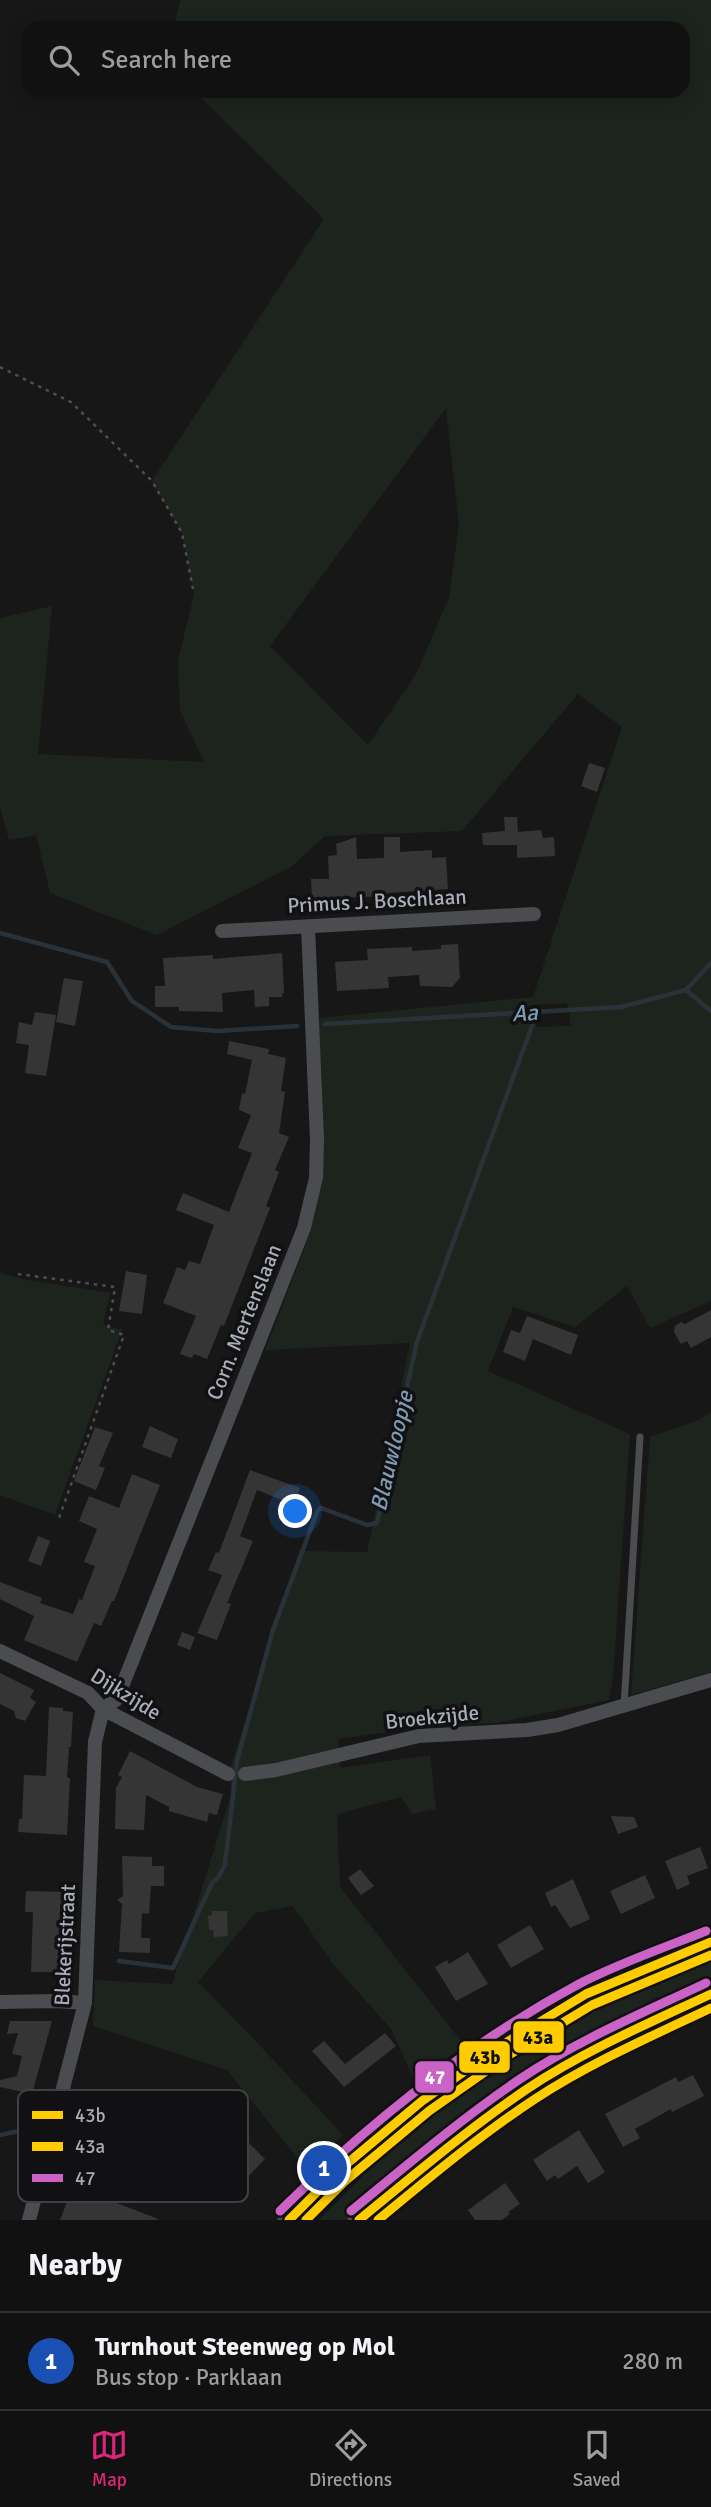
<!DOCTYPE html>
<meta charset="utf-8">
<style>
:root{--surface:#111;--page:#1a1a1a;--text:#f1f3f6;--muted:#9c9d9f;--line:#303131;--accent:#db2777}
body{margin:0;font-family:Signika,sans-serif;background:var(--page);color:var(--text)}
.you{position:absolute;left:296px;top:1512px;width:24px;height:24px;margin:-18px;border:5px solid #fff;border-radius:50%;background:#1a73e8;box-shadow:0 0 0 10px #1a73e833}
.badge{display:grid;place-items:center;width:46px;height:46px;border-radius:50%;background:var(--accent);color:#fff;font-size:23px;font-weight:700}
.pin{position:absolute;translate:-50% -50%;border:4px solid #fff;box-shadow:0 2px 7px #0006}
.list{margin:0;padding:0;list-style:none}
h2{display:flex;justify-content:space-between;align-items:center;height:91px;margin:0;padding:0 28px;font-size:30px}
h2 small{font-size:23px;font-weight:400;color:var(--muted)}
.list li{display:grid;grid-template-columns:46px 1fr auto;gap:21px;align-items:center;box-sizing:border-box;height:98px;padding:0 28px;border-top:2px solid var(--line)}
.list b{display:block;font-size:26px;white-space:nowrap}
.list p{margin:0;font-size:23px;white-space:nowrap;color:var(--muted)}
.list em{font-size:23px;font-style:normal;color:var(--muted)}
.icon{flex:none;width:38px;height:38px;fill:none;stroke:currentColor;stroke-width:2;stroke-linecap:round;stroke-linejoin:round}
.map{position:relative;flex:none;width:711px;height:2220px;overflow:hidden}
.search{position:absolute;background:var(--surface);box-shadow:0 4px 18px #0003;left:21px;right:21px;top:21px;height:77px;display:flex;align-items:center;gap:18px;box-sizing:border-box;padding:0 24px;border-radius:21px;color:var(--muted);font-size:26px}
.sheet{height:189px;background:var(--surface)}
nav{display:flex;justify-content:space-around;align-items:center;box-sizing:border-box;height:98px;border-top:2px solid var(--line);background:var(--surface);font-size:19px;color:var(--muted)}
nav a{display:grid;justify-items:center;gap:4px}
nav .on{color:var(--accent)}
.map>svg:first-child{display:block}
.green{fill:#1d241e;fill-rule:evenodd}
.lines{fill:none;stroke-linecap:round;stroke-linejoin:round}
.stream{stroke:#2a3239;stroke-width:4.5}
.building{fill:#353536}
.path{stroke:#4d4e52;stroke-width:2.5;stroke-dasharray:3.5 5;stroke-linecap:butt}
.lane{stroke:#4b4c50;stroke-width:7}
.street{stroke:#4b4c50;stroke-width:14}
.primary{stroke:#4d4f52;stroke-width:23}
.bus-1-casing{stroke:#111113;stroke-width:14}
.bus-2-casing{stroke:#111113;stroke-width:14}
.bus-3-casing{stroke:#111113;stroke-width:14}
.bus-1{stroke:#fc0;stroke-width:9}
.bus-2{stroke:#fc0;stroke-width:9}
.bus-3{stroke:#cb63c6;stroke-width:9}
.labels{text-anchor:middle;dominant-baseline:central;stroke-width:7;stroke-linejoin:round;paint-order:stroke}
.street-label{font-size:21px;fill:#a8adb8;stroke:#111113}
.water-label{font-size:23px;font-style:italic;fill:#7f9bb3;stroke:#111113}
.key{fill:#111113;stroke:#3e4045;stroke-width:2}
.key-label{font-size:19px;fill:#a8adb8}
.line-badge{stroke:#111113;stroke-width:2.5}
.badge-label{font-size:19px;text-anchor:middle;font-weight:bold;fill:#fff}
.pale-badge-label{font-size:19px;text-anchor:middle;font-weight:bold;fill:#111}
</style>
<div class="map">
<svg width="711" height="2220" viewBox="0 0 711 2220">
<rect width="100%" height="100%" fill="#171717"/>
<path class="green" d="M 180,0 L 711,0 L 711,1301 L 650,1328 L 627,1286 L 575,1327 L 513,1307 L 488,1371 L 630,1434 L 613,1677 L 609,1700 L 496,1723 L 425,1727 L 338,1739 L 340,1768 L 430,1755 L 436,1809 L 412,1814 L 401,1797 L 337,1814 L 340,1887 L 465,2046 L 414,2080 L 391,2029 L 333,1964 L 293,1906 L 255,1913 L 198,1982 L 250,2035 L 343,2135 L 306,2169 L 227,2070 L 93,2026 L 95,1980 L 172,1984 L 231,1795 L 230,1769 L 299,1551 L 367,1552 L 410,1343 L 265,1350 L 311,1231 L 323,1181 L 319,1018 L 533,997 L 622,727 L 578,694 L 462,831 L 325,836 L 291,867 L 157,935 L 50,893 L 36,835 L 9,840 L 0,808 L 0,618 L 52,606 L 38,754 L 204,762 L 180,710 L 178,661 L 194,594 L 182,533 L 152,481 L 324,219 L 194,91 L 683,91 L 683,28 L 174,28 ZM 446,408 L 459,524 L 449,598 L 416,674 L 368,745 L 270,646 ZM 567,1003 L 571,1026 L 536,1027 L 534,1005 Z
M 0,1273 L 27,1280 L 111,1293 L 103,1324 L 122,1330 L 55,1515 L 0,1495 Z
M 711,1412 L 711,1672 L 631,1695 L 650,1437 L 699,1420 Z
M 711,1951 L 711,1981 L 624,2020 L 538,2071 L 359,2207 L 346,2220 L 319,2220 L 360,2179 L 366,2163 L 432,2109 L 493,2067 L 555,2027 L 638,1983 Z"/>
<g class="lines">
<path class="stream" d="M 0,933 L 107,962 L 132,1001 L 171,1027 L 217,1031 L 297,1026
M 686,990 L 711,1011
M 325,1024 L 621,1007 L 686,990 L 711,963
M 119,1961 L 173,1968 L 212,1883 L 218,1878 L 225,1865 L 237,1761 L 273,1630 L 317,1512 L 320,1508 L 324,1509 L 367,1525 L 377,1523 L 417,1342 L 537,1012
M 0,2135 L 42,2126"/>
</g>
<path class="building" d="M 589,763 L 605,768 L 597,792 L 581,786 Z
M 504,817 L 517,817 L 518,832 L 541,830 L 543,838 L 554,837 L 555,856 L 517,858 L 517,845 L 483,845 L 482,833 L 505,831 Z
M 356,837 L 357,859 L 384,858 L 384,837 L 400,837 L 400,852 L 432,850 L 432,858 L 446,857 L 448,889 L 388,893 L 388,896 L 312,899 L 311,879 L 329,879 L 328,856 L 337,855 L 336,844 Z
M 458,944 L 460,978 L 452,987 L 420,986 L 419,975 L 388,977 L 389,988 L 337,991 L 335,962 L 368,960 L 367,949 L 412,947 L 412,951 L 441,949 L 441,945 Z
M 282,953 L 284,993 L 282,994 L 282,997 L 269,997 L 269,1006 L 255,1007 L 254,990 L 222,993 L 223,1012 L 179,1011 L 179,1007 L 155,1007 L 155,986 L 165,986 L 163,958 L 213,955 L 213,959 Z
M 64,978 L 83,981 L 75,1026 L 56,1022 Z
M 35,1012 L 56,1015 L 46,1076 L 25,1073 L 29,1045 L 16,1043 L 19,1022 L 32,1025 Z
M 229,1041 L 269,1049 L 268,1054 L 286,1058 L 281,1091 L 285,1092 L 279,1133 L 289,1137 L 275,1170 L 279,1172 L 266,1206 L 270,1208 L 224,1326 L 221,1325 L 207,1359 L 194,1354 L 192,1358 L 180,1354 L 196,1316 L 163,1303 L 177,1267 L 185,1270 L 189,1261 L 200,1264 L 214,1225 L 176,1210 L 183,1193 L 229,1212 L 252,1153 L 238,1148 L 251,1115 L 239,1110 L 242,1093 L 245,1094 L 252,1060 L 227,1054 Z
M 126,1271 L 147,1275 L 142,1314 L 119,1311 Z
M 711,1310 L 711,1337 L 691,1348 L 687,1341 L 681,1344 L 674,1332 L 675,1326 L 681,1322 L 685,1324 Z
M 527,1316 L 578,1335 L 571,1355 L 533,1339 L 525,1361 L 503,1352 L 511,1330 L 520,1333 Z
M 150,1426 L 178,1439 L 171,1458 L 142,1447 Z
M 95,1427 L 113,1433 L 99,1466 L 105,1468 L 96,1490 L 74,1481 Z
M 250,1470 L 300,1488 L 294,1505 L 257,1490 L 240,1536 L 253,1541 L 227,1603 L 231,1604 L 217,1640 L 197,1633 L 222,1575 L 208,1570 L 216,1552 L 219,1553 Z
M 132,1474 L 160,1485 L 114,1601 L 112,1601 L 101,1626 L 94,1623 L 77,1662 L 24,1640 L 34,1616 L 0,1599 L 0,1582 L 42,1598 L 40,1603 L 73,1614 L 79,1599 L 82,1600 L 95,1566 L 84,1562 L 97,1529 L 79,1521 L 89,1496 L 119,1508 Z
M 38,1536 L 50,1541 L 41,1566 L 28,1561 Z
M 182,1632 L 195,1637 L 190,1650 L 177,1645 Z
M 0,1673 L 34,1690 L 30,1698 L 36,1702 L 25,1721 L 16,1718 L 14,1711 L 0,1704 Z
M 49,1707 L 63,1708 L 63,1711 L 73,1712 L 71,1747 L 69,1747 L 67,1777 L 70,1778 L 67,1835 L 18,1832 L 19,1819 L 22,1819 L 24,1775 L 46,1776 Z
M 130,1751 L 197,1787 L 223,1794 L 217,1815 L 209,1813 L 207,1822 L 169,1811 L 169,1807 L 146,1795 L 144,1830 L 115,1829 L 116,1788 L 122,1777 L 118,1775 Z
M 611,1816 L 634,1817 L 638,1827 L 618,1834 Z
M 700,1847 L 708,1868 L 687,1876 L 690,1884 L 677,1890 L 665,1861 Z
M 122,1856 L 152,1857 L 152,1866 L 164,1866 L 164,1886 L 151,1886 L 149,1914 L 142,1913 L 141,1938 L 150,1938 L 150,1953 L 119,1952 L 122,1904 L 117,1900 L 123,1896 Z
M 360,1869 L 374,1886 L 361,1895 L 348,1878 Z
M 645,1875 L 655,1898 L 621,1914 L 610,1891 Z
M 573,1879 L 590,1919 L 570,1928 L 555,1905 L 551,1907 L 545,1893 Z
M 26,1891 L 65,1892 L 62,1972 L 31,1972 L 33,1912 L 25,1912 Z
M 212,1911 L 227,1911 L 228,1936 L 214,1937 L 213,1930 L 209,1930 L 208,1916 L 212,1915 Z
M 530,1925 L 544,1949 L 511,1968 L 497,1945 Z
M 468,1952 L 488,1984 L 456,2001 L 435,1967 L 447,1960 L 449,1964 Z
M 10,2021 L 52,2021 L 32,2094 L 0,2087 L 0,2080 L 17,2076 L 22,2056 L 12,2054 L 18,2033 L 7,2034 Z
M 385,2033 L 396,2046 L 344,2087 L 312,2051 L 324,2041 L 345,2064 Z
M 693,2075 L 704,2096 L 672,2112 L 671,2109 L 635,2129 L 640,2138 L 623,2147 L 605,2114 L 676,2077 L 678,2082 Z
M 579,2130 L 605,2172 L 588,2183 L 577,2166 L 558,2179 L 555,2175 L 547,2181 L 533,2160 Z
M 241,2135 L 265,2159 L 236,2189 L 212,2165 Z
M 505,2183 L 520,2204 L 508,2212 L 510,2214 L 502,2220 L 475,2220 L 468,2210 Z
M 73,2186 L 158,2219 L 158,2220 L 60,2220 Z"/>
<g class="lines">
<path class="path" d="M 0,367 L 71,402 L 152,481 L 182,533 L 194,594
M 18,1274 L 115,1287 L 108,1330 L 124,1335 L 58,1521"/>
<path class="lane" d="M 624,1707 L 640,1437"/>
<path class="street" d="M 222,931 L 534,914
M 0,1651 L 88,1693 L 103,1709 L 228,1774
M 245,1774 L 276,1770 L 419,1736 L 527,1730 L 558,1725 L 711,1680
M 0,2002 L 57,2001 L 85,2003
M 29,2220 L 85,2003 L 95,1742 L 103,1709 L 117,1699 L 304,1228 L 316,1178 L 317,1140 L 308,926"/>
<path class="primary" d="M 289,2220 L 337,2172 L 422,2101 L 502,2045 L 586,1994 L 711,1942
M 359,2220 L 458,2139 L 529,2088 L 606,2044 L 711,1994"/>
<defs>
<path id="bus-1" d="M 289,2220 L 337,2172 L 422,2101 L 502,2045 L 586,1994 L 711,1942
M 359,2220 C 414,2175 468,2129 527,2089 C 584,2051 649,2023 711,1994"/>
<path id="bus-2" d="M 306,2220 L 345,2181 L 429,2111 L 509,2055 L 592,2005 L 711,1955
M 378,2220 C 429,2178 480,2135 535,2099 C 590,2063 652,2036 711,2008"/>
<path id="bus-3" d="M 280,2211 C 369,2123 469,2043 579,1984 C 617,1964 666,1947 706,1931
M 351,2211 C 407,2165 461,2119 520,2079 C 578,2040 643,2013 706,1983"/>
</defs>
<use href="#bus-1" class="bus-1-casing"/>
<use href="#bus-2" class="bus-2-casing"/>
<use href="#bus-3" class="bus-3-casing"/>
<use href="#bus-1" class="bus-1"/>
<use href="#bus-2" class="bus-2"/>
<use href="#bus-3" class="bus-3"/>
</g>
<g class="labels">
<g class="street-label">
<text transform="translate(377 901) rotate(-3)">Primus J. Boschlaan</text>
<text transform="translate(244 1322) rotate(-68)">Corn. Mertenslaan</text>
<text transform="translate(126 1694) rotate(32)">Dijkzijde</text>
<text transform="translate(432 1717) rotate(-6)">Broekzijde</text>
<text transform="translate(65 1945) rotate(-87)">Blekerijstraat</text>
</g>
<g class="water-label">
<text transform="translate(525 1013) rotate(-3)">Aa</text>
<text transform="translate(392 1451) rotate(-77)">Blauwloopje</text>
</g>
</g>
<rect x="18" y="2090" width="230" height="112" rx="10" class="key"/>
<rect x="32" y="2111" width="31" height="8" fill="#fc0"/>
<rect x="32" y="2142" width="31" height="9" fill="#fc0"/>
<rect x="32" y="2174" width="31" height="8" fill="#cb63c6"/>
<g class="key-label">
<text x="75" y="2122">43b</text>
<text x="75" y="2153">43a</text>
<text x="75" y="2185">47</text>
</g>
<g class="line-badge">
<rect x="512" y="2020" width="53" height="34" rx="7" fill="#fc0"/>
<rect x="458" y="2040" width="53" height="34" rx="7" fill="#fc0"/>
<rect x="414" y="2060" width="41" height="34" rx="7" fill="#cb63c6"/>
</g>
<g class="badge-label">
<text x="435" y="2084">47</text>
</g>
<g class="pale-badge-label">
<text x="538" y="2044">43a</text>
<text x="485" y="2064">43b</text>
</g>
</svg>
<div class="you"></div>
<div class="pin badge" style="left:324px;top:2168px;background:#1a4fb4">1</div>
<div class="search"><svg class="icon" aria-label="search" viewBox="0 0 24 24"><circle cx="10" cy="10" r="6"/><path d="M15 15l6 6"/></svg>Search here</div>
</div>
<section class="sheet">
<h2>Nearby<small></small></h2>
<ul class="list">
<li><span class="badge" style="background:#1a4fb4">1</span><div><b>Turnhout Steenweg op Mol</b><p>Bus stop · Parklaan</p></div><em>280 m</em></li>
</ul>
</section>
<nav>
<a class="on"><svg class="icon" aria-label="map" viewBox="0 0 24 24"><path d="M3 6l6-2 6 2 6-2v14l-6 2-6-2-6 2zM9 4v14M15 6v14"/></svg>Map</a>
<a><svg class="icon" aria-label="directions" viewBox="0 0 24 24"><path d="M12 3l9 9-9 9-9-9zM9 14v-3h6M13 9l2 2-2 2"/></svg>Directions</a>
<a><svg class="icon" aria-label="saved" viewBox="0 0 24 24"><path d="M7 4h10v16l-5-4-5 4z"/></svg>Saved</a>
</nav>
